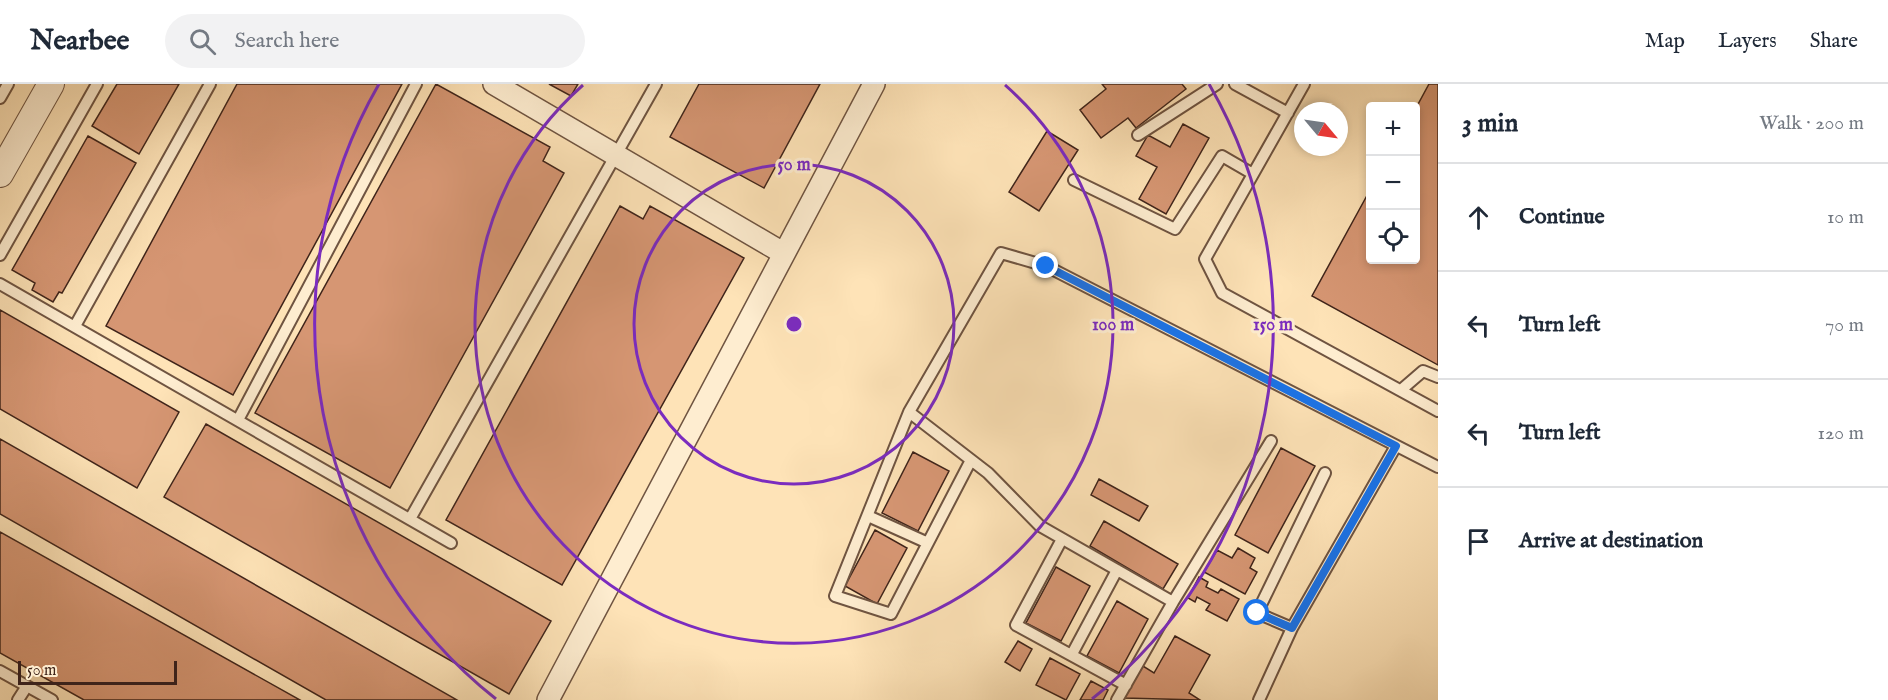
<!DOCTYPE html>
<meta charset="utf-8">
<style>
:root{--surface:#fff;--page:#f2f2f3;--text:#1f2937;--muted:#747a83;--line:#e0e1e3}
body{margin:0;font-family:"IM FELL English",serif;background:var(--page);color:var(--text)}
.controls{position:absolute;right:18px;top:18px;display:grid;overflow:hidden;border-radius:6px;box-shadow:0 3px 9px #0003}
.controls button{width:54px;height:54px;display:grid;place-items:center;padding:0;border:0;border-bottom:2px solid var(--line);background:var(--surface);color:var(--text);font:30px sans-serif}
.compass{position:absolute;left:1294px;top:18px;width:54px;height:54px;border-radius:50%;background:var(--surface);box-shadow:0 3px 9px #0003;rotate:119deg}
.scale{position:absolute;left:18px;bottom:15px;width:159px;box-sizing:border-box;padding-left:6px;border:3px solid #3f241a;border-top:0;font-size:16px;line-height:21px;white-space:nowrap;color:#3f241a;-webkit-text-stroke:4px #feedd0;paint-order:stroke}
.stop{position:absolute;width:18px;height:18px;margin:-14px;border:4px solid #1a73e8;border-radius:50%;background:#fff}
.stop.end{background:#1a73e8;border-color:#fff;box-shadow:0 2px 6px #0008}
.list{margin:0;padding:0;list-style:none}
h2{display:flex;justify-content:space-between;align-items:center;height:78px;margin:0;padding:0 24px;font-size:26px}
h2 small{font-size:20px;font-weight:400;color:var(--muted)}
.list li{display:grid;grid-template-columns:39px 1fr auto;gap:18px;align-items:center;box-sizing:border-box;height:108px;padding:0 24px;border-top:2px solid var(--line)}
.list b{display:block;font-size:22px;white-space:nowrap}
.list em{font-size:20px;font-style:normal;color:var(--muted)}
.icon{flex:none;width:33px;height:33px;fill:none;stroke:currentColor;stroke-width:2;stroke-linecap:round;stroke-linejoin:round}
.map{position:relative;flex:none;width:1438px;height:616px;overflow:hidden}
header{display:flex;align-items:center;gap:36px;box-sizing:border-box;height:84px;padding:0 30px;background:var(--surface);border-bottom:2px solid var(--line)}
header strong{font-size:28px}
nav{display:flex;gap:33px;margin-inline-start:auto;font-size:21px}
.search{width:420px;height:54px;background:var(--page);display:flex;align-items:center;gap:15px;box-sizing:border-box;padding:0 21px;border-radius:33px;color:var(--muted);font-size:22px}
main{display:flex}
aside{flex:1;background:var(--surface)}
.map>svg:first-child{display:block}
.building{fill:#d69673;stroke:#3f241a;stroke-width:1.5}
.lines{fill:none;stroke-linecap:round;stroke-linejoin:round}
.service-casing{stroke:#6f5441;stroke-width:14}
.minor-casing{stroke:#6f5441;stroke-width:24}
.tertiary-casing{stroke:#6f5441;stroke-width:28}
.service{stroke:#feedd0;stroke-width:10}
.minor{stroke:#feedd0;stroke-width:21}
.tertiary{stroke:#feedd0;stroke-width:26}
.route{stroke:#1a73e8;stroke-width:8}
.ring{fill:none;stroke:#7b2cbf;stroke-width:3}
.centre{fill:#7b2cbf;stroke:#feedd0;stroke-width:3}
.ring-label{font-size:18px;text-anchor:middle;font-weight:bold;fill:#7b2cbf;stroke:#feedd0;stroke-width:6;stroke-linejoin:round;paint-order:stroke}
</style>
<header>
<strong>Nearbee</strong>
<div class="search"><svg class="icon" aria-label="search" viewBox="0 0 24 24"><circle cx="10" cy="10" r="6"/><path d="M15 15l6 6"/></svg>Search here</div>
<nav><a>Map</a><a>Layers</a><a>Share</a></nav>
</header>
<main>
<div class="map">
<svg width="1438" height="616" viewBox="0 0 1438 616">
<rect width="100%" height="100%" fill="#fee3b7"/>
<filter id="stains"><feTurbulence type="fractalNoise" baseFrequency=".00333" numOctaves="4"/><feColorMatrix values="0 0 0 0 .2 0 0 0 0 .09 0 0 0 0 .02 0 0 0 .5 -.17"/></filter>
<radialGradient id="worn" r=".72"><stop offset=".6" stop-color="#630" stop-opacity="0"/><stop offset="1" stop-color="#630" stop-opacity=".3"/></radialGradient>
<path class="building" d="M 117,0 L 179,0 L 139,70 L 92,42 Z
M 237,0 L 402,0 L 233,311 L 106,242 Z
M 436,0 L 550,63 L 543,77 L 564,89 L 390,404 L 255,329 Z
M 549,0 L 578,0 L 571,12 Z
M 699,0 L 820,0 L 764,104 L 670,53 Z
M 1102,0 L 1182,0 L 1186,5 L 1136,44 L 1128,34 L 1101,54 L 1080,26 L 1106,5 Z
M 1429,0 L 1438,0 L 1438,281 L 1312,212 L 1370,106 L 1370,176 L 1416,176 L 1416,24 Z
M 1183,40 L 1209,54 L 1166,130 L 1139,115 L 1157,83 L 1136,72 L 1148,51 L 1170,63 Z
M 1047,47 L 1078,66 L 1039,127 L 1009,108 Z
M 88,52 L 136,79 L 62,209 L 59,208 L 53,218 L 32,206 L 35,199 L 12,186 Z
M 620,122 L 643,135 L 650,122 L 744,174 L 562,501 L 446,436 Z
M 0,226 L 179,328 L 137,404 L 0,325 Z
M 206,340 L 551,537 L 509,610 L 164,413 Z
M 0,355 L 457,616 L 326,616 L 0,430 Z
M 1281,364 L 1315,382 L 1268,469 L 1235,451 Z
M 913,368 L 949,387 L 918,447 L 882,429 Z
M 1099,395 L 1148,422 L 1139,437 L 1091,411 Z
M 1104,437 L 1178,480 L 1163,505 L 1090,462 Z
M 875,446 L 907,464 L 877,520 L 845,502 Z
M 0,448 L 300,616 L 84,616 L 0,569 Z
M 1238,464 L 1255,474 L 1250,484 L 1257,488 L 1245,510 L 1204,488 L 1217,466 L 1232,474 Z
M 1056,483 L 1090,502 L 1061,557 L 1026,539 Z
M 1199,493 L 1208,498 L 1206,503 L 1218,509 L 1221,505 L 1239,515 L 1227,537 L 1206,526 L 1210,520 L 1197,513 L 1195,518 L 1188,514 Z
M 1117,517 L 1148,535 L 1119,589 L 1087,572 Z
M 1175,552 L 1210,571 L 1189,609 L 1200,616 L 1124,614 L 1143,582 L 1154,589 Z
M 1018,557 L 1032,565 L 1020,587 L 1005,578 Z
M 1050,574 L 1080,590 L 1066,616 L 1036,601 Z
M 1091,597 L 1108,606 L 1103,616 L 1080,616 Z"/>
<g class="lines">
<defs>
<path id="service" d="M 1235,0 L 1288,29
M 1304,0 L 1205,175 L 1222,209 L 1438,327
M 0,14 L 8,0
M 1138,51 L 1217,0
M 1074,96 L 1175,145 L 1222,72 L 1253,90
M 0,171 L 97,0
M 0,200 L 451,459
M 75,242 L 210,0
M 1401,306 L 1423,287 L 1438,293
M 909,328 L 835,512 L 891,530 L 971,376
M 238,336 L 416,0
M 868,432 L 928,459
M 410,435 L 656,0
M 1062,455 L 1016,541 L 1126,601
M 1173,518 L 1040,442 L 988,389 L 909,328 L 1001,169 L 1046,182 L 1438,383
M 1292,544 L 1257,529 L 1325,389
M 1072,570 L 1117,486
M 0,587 L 52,616
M 18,616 L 27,602
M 1117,616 L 1173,518 L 1271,357
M 1259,616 L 1292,544 L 1396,362"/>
<path id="minor" d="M 494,0 L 783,169
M 548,616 L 874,0"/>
<path id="tertiary" d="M 0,90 L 51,0"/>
</defs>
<use href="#service" class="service-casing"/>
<use href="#minor" class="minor-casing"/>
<use href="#tertiary" class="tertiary-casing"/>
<use href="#service" class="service"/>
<use href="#minor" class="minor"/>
<use href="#tertiary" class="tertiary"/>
</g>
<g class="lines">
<path class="route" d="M 1046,182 L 1396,362 L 1292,544 L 1257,529"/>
</g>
<g class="ring">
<circle cx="794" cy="240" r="160"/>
<path d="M1005 1A319 319 0 1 1 583 1"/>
<path d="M496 615A479 479 0 0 1 379 0M1209 0A479 479 0 0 1 1092 615"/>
</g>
<circle cx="794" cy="240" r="9" class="centre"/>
<g class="ring-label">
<text x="794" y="86">50 m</text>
<text x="1113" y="246">100 m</text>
<text x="1273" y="246">150 m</text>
</g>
<rect width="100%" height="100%" filter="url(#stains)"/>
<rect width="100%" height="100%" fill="url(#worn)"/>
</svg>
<div class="controls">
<button>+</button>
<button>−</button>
<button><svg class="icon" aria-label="locate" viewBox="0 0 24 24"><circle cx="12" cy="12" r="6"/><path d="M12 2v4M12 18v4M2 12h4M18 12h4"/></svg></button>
</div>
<svg class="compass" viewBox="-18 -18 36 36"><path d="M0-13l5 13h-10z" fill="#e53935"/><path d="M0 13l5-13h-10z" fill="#747a83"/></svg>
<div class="scale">50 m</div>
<div class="stop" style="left:1257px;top:529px"></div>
<div class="stop end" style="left:1046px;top:182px"></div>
</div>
<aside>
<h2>3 min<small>Walk · 200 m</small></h2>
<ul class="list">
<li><svg class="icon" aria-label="ahead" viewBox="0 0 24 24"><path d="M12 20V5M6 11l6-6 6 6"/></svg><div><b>Continue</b></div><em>10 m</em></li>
<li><svg class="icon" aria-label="left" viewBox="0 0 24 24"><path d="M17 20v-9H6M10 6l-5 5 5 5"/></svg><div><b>Turn left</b></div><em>70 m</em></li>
<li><svg class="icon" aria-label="left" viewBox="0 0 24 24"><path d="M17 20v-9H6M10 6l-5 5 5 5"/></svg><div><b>Turn left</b></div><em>120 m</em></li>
<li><svg class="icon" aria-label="arrive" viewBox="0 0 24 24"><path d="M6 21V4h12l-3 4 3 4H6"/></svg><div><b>Arrive at destination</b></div></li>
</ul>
</aside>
</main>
